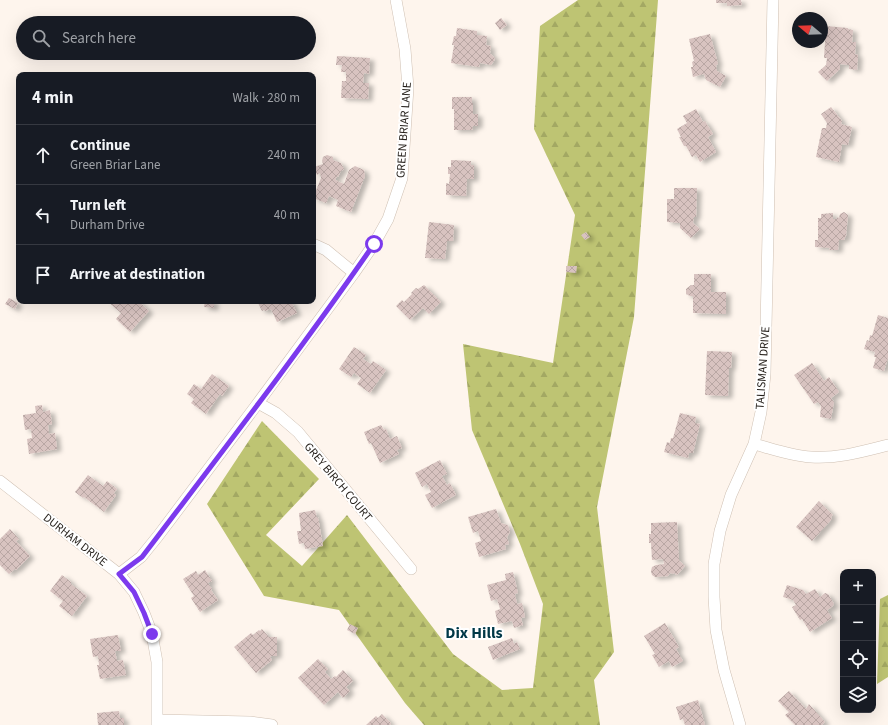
<!DOCTYPE html>
<meta charset="utf-8">
<style>
:root{--surface:#171b24;--page:#242831;--text:#f1f3f6;--muted:#9ea1a6;--line:#363941}
body{margin:0;font-family:"Source Sans 3",sans-serif;background:var(--page);color:var(--text)}
.controls{position:absolute;right:12px;bottom:12px;display:grid;overflow:hidden;border-radius:8px;box-shadow:0 4px 16px #0002}
.controls button{width:36px;height:36px;display:grid;place-items:center;padding:0;border:0;border-bottom:1px solid var(--line);background:var(--surface);color:var(--text);font:20px sans-serif}
.compass{position:absolute;left:792px;top:12px;width:36px;height:36px;border-radius:50%;background:var(--surface);box-shadow:0 4px 16px #0002;rotate:289deg}
.stop{position:absolute;width:12px;height:12px;margin:-9px;border:3px solid #7c3aed;border-radius:50%;background:#fff}
.stop.end{background:#7c3aed;border-color:#fff;box-shadow:0 1px 4px #0008}
.list{margin:0;padding:0;list-style:none}
h2{display:flex;justify-content:space-between;align-items:center;height:52px;margin:0;padding:0 16px;font-size:17px}
h2 small{font-size:13px;font-weight:400;color:var(--muted)}
.list li{display:grid;grid-template-columns:26px 1fr auto;gap:12px;align-items:center;box-sizing:border-box;height:60px;padding:0 16px;border-top:1px solid var(--line)}
.list b{display:block;font-size:15px;white-space:nowrap}
.list p{margin:0;font-size:13px;white-space:nowrap;color:var(--muted)}
.list em{font-size:13px;font-style:normal;color:var(--muted)}
.icon{flex:none;width:22px;height:22px;fill:none;stroke:currentColor;stroke-width:2;stroke-linecap:round;stroke-linejoin:round}
.map{position:relative;flex:none;width:888px;height:725px;overflow:hidden}
.search{position:absolute;background:var(--surface);box-shadow:0 4px 16px #0002;left:16px;top:16px;width:300px;height:44px;display:flex;align-items:center;gap:10px;box-sizing:border-box;padding:0 14px;border-radius:22px;color:var(--muted);font-size:15px}
.panel{position:absolute;background:var(--surface);box-shadow:0 4px 16px #0002;left:16px;top:72px;width:300px;height:232px;border-radius:8px}
.map>svg:first-child{display:block}
.forest{fill:url(#forest-firs)}
.building{fill:url(#building-cross-hatch);filter:url(#shadow)}
.lines{fill:none;stroke-linecap:round;stroke-linejoin:round}
.street-casing{stroke:#cfc0b3;stroke-width:12}
.street{stroke:#fff;stroke-width:11}
.route{stroke:#7c3aed;stroke-width:5}
.labels{text-anchor:middle;dominant-baseline:central;stroke-width:4;stroke-linejoin:round;paint-order:stroke}
.street-label{font-size:12px;fill:#241f1a;stroke:#fff}
.district-label{font-size:16px;font-weight:bold;fill:#003847;stroke:#fff}
</style>
<div class="map">
<svg width="888" height="725" viewBox="0 0 888 725">
<defs>
<pattern id="forest-firs" width="22" height="20" patternUnits="userSpaceOnUse"><rect width="22" height="20" fill="#bec473"/><path d="M5 1l3.5 6h-7zM16 11l3.5 6h-7z" fill="#a3a863"/></pattern>
<pattern id="building-cross-hatch" width="8" height="8" patternUnits="userSpaceOnUse"><rect width="8" height="8" fill="#d8c3c0"/><path d="M0 0l8 8M0 8l8-8" fill="none" stroke="#b9a7a4"/></pattern>
<filter id="shadow"><feDropShadow dx="4.5" dy="2.5" stdDeviation="2" flood-color="#0004"/></filter>
</defs>
<rect width="100%" height="100%" fill="#fef5ed"/>
<path class="forest" d="M 578,0 L 658,0 L 634,317 L 597,507 L 614,652 L 594,680 L 600,725 L 424,725 L 405,703 L 339,610 L 264,596 L 207,504 L 262,421 L 319,479 L 266,535 L 302,566 L 347,515 L 453,654 L 502,690 L 533,688 L 543,604 L 520,544 L 472,430 L 463,344 L 553,363 L 575,215 L 534,129 L 540,26 Z
M 888,595 L 888,677 L 877,684 L 880,599 Z"/>
<path class="building" d="M 716,0 L 741,0 L 742,5 L 727,6 L 727,3 L 716,3 Z
M 501,18 L 507,25 L 500,30 L 495,23 Z
M 826,26 L 848,28 L 848,29 L 853,30 L 852,42 L 856,42 L 855,54 L 858,55 L 857,70 L 849,69 L 849,65 L 840,64 L 840,69 L 827,81 L 818,72 L 826,65 L 827,58 L 824,58 Z
M 457,28 L 477,31 L 477,35 L 487,36 L 486,45 L 491,46 L 490,53 L 495,58 L 494,61 L 491,65 L 480,63 L 479,67 L 451,63 L 454,45 L 452,45 L 454,36 L 456,36 Z
M 710,34 L 718,64 L 716,65 L 717,71 L 726,76 L 720,87 L 706,80 L 704,74 L 693,77 L 691,67 L 693,67 L 692,62 L 694,61 L 689,39 Z
M 337,56 L 370,58 L 369,74 L 364,73 L 363,83 L 369,83 L 368,99 L 341,98 L 342,81 L 346,81 L 346,72 L 341,72 L 342,65 L 336,65 Z
M 452,97 L 472,97 L 472,103 L 473,103 L 473,114 L 478,114 L 478,126 L 473,126 L 472,130 L 454,130 L 454,109 L 452,109 Z
M 831,107 L 842,121 L 841,124 L 852,127 L 848,145 L 842,144 L 839,162 L 816,157 L 822,128 L 826,128 L 827,123 L 821,114 Z
M 696,109 L 703,122 L 705,121 L 713,134 L 708,137 L 716,152 L 700,162 L 696,155 L 692,157 L 686,146 L 684,146 L 679,137 L 681,137 L 677,129 L 687,123 L 683,116 Z
M 327,155 L 333,157 L 333,160 L 341,163 L 344,169 L 341,171 L 338,177 L 337,176 L 335,180 L 344,184 L 349,170 L 355,166 L 364,170 L 365,176 L 351,212 L 336,206 L 338,200 L 329,196 L 326,203 L 313,198 L 321,178 L 320,173 L 317,175 L 314,167 L 323,164 L 322,161 L 323,157 Z
M 451,160 L 471,161 L 471,165 L 474,165 L 474,179 L 467,179 L 466,196 L 446,195 L 446,183 L 449,184 L 450,174 L 448,174 L 448,167 L 451,167 Z
M 674,188 L 697,188 L 696,217 L 694,217 L 693,223 L 700,229 L 691,238 L 680,228 L 680,223 L 667,222 L 667,199 L 674,199 Z
M 844,212 L 848,215 L 846,236 L 844,240 L 839,240 L 838,250 L 829,250 L 830,248 L 815,247 L 815,240 L 818,240 L 818,218 L 821,218 L 821,214 L 833,213 L 833,219 L 837,219 L 837,217 L 839,218 L 840,214 Z
M 429,222 L 454,225 L 453,241 L 447,241 L 445,259 L 425,258 Z
M 586,232 L 590,237 L 585,240 L 581,235 Z
M 566,266 L 577,266 L 576,273 L 566,272 Z
M 694,274 L 711,274 L 711,292 L 726,292 L 726,314 L 693,313 L 693,296 L 690,296 L 686,294 L 686,289 L 691,285 L 694,285 Z
M 424,285 L 441,302 L 429,314 L 423,308 L 410,320 L 396,306 L 402,300 L 404,302 L 412,294 L 411,293 L 416,288 L 418,289 Z
M 9,298 L 18,303 L 15,309 L 5,304 Z
M 107,301 L 138,301 L 149,311 L 130,332 L 116,319 L 121,313 Z
M 205,301 L 214,301 L 214,308 L 204,307 Z
M 257,301 L 291,301 L 297,313 L 277,322 L 271,309 L 265,311 L 264,310 L 262,311 Z
M 878,315 L 888,318 L 888,358 L 884,371 L 873,368 L 876,357 L 874,357 L 875,352 L 864,349 L 867,340 L 869,341 L 870,335 L 872,336 Z
M 354,347 L 366,355 L 363,359 L 371,364 L 373,361 L 386,370 L 370,393 L 357,384 L 361,378 L 354,373 L 351,377 L 339,369 Z
M 707,351 L 732,352 L 731,368 L 729,368 L 728,396 L 705,395 Z
M 812,363 L 824,381 L 829,377 L 839,392 L 831,398 L 834,402 L 831,419 L 820,417 L 821,406 L 818,402 L 814,404 L 794,375 Z
M 212,374 L 229,386 L 222,396 L 220,394 L 206,414 L 191,403 L 194,399 L 187,394 L 194,384 L 201,389 Z
M 42,405 L 43,412 L 50,410 L 52,424 L 48,425 L 49,434 L 55,433 L 57,449 L 29,454 L 27,439 L 32,438 L 31,429 L 25,430 L 23,415 L 36,413 L 35,406 Z
M 680,413 L 696,417 L 695,423 L 700,424 L 693,453 L 689,453 L 688,458 L 664,452 L 667,442 L 670,443 L 671,438 L 673,438 Z
M 381,425 L 384,430 L 386,429 L 390,439 L 397,436 L 402,448 L 397,450 L 399,454 L 380,463 L 371,443 L 369,444 L 364,432 Z
M 440,460 L 447,474 L 442,476 L 447,485 L 450,483 L 456,495 L 432,508 L 425,495 L 431,492 L 427,484 L 422,487 L 415,473 Z
M 88,475 L 103,486 L 107,481 L 117,489 L 114,493 L 116,495 L 104,512 L 84,497 L 83,498 L 75,492 Z
M 819,501 L 833,515 L 831,517 L 832,519 L 812,541 L 796,527 Z
M 496,509 L 501,523 L 508,525 L 510,532 L 507,537 L 509,544 L 505,545 L 506,549 L 479,557 L 475,543 L 481,541 L 478,531 L 473,533 L 468,517 Z
M 315,510 L 317,518 L 318,517 L 323,546 L 305,549 L 304,543 L 299,544 L 297,531 L 301,531 L 299,513 Z
M 677,522 L 679,560 L 685,566 L 677,575 L 674,573 L 673,574 L 670,573 L 668,576 L 655,577 L 652,575 L 651,571 L 652,567 L 656,565 L 664,564 L 663,559 L 652,560 L 651,543 L 649,543 L 649,534 L 651,534 L 651,523 Z
M 10,529 L 19,539 L 16,541 L 30,556 L 16,570 L 15,569 L 9,574 L 0,565 L 0,539 Z
M 205,570 L 212,581 L 208,583 L 212,589 L 211,590 L 218,600 L 200,612 L 191,598 L 194,596 L 183,579 L 196,571 L 198,575 Z
M 513,572 L 518,593 L 515,594 L 517,604 L 522,603 L 525,617 L 521,618 L 523,625 L 514,628 L 512,621 L 498,624 L 495,611 L 500,609 L 497,599 L 491,601 L 487,585 L 506,580 L 505,574 Z
M 62,575 L 71,582 L 71,584 L 87,596 L 72,616 L 59,606 L 63,601 L 50,591 Z
M 787,585 L 803,590 L 806,594 L 815,589 L 820,597 L 825,593 L 828,594 L 834,604 L 832,607 L 827,610 L 832,618 L 810,632 L 802,619 L 800,620 L 792,607 L 796,605 L 793,600 L 783,597 Z
M 665,623 L 679,647 L 676,649 L 683,661 L 672,667 L 669,661 L 659,667 L 652,655 L 655,654 L 644,636 Z
M 350,624 L 358,628 L 355,634 L 347,630 Z
M 262,629 L 269,637 L 277,637 L 277,656 L 272,656 L 270,657 L 272,660 L 256,673 L 234,647 L 251,633 L 253,635 L 259,630 L 260,631 Z
M 118,635 L 121,651 L 115,651 L 117,661 L 123,660 L 126,675 L 100,679 L 97,665 L 99,665 L 98,656 L 93,657 L 90,639 Z
M 512,638 L 514,644 L 517,642 L 520,649 L 493,660 L 488,647 Z
M 318,659 L 328,669 L 325,672 L 331,679 L 335,676 L 336,677 L 343,670 L 353,681 L 346,687 L 350,691 L 343,698 L 338,692 L 324,705 L 298,678 Z
M 789,691 L 806,709 L 809,704 L 825,722 L 822,725 L 795,725 L 785,715 L 789,712 L 778,701 Z
M 698,700 L 705,725 L 685,725 L 683,719 L 680,720 L 676,707 Z
M 119,711 L 120,718 L 124,718 L 124,725 L 98,725 L 97,713 Z
M 382,714 L 391,723 L 390,725 L 366,725 L 376,716 L 378,718 Z"/>
<g class="lines">
<defs>
<path id="street" d="M 313,244 L 326,250 L 354,273
M 258,403 L 276,413 L 298,432 L 411,569
M 754,444 C 773,449 792,456 811,457 C 837,459 864,451 888,445
M 0,481 L 119,574 L 134,592 L 144,613 L 152,634 L 157,662 L 157,725
M 119,574 L 141,557 L 158,536 L 258,403 L 354,273 L 374,244 L 388,219 L 402,178 L 408,88 L 405,49 L 396,0
M 157,720 L 250,722 L 272,725
M 740,725 L 724,670 L 716,630 L 714,597 L 714,564 L 720,531 L 731,495 L 754,444 L 761,412 L 765,374 L 773,0"/>
</defs>
<use href="#street" class="street-casing"/>
<use href="#street" class="street"/>
</g>
<g class="lines">
<path class="route" d="M 152,634 L 144,613 L 134,592 L 119,574 L 142,557 L 158,536 C 231,440 305,344 374,244"/>
</g>
<g class="labels">
<g class="street-label">
<text transform="translate(404 130) rotate(-86)">GREEN BRIAR LANE</text>
<text transform="translate(763 368) rotate(-86)">TALISMAN DRIVE</text>
<text transform="translate(338 482) rotate(50)">GREY BIRCH COURT</text>
<text transform="translate(75 540) rotate(38)">DURHAM DRIVE</text>
</g>
<g class="district-label">
<text x="474" y="633">Dix Hills</text>
</g>
</g>
</svg>
<div class="controls">
<button>+</button>
<button>−</button>
<button><svg class="icon" aria-label="locate" viewBox="0 0 24 24"><circle cx="12" cy="12" r="6"/><path d="M12 2v4M12 18v4M2 12h4M18 12h4"/></svg></button>
<button><svg class="icon" aria-label="layers" viewBox="0 0 24 24"><path d="M12 4l9 5-9 5-9-5zM3 14l9 5 9-5"/></svg></button>
</div>
<svg class="compass" viewBox="-18 -18 36 36"><path d="M0-13l5 13h-10z" fill="#e53935"/><path d="M0 13l5-13h-10z" fill="#9ea1a6"/></svg>
<div class="stop" style="left:374px;top:244px"></div>
<div class="stop end" style="left:152px;top:634px"></div>
<div class="search"><svg class="icon" aria-label="search" viewBox="0 0 24 24"><circle cx="10" cy="10" r="6"/><path d="M15 15l6 6"/></svg>Search here</div>
<section class="panel">
<h2>4 min<small>Walk · 280 m</small></h2>
<ul class="list">
<li><svg class="icon" aria-label="ahead" viewBox="0 0 24 24"><path d="M12 20V5M6 11l6-6 6 6"/></svg><div><b>Continue</b><p>Green Briar Lane</p></div><em>240 m</em></li>
<li><svg class="icon" aria-label="left" viewBox="0 0 24 24"><path d="M17 20v-9H6M10 6l-5 5 5 5"/></svg><div><b>Turn left</b><p>Durham Drive</p></div><em>40 m</em></li>
<li><svg class="icon" aria-label="arrive" viewBox="0 0 24 24"><path d="M6 21V4h12l-3 4 3 4H6"/></svg><div><b>Arrive at destination</b></div></li>
</ul>
</section>
</div>
